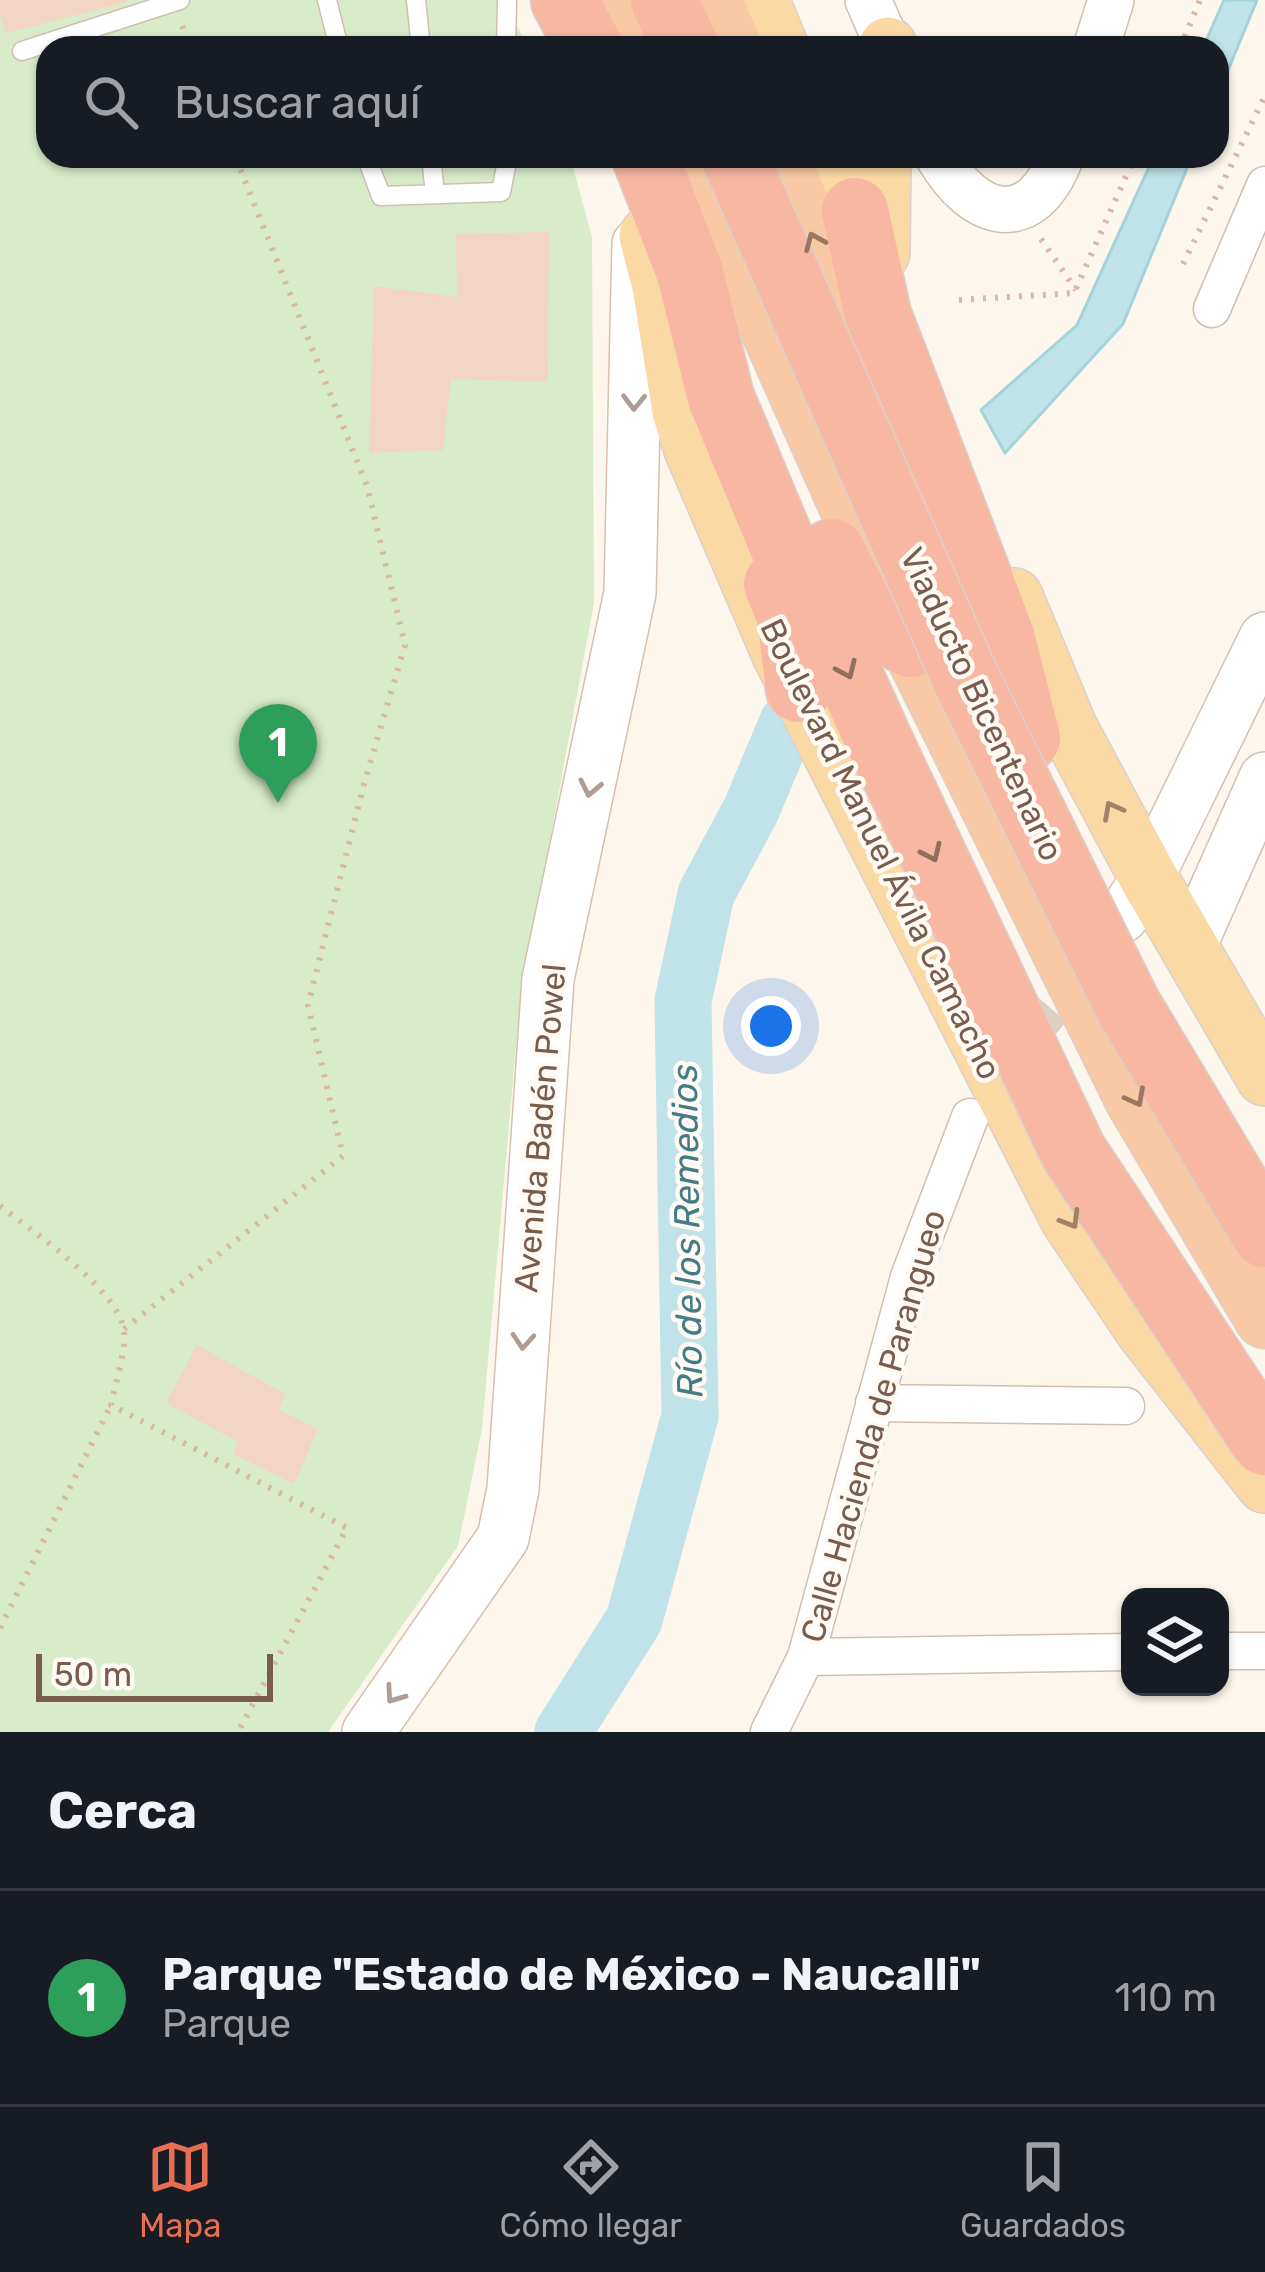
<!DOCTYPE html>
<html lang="es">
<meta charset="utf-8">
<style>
:root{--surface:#171b24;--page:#242831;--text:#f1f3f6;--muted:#9ea1a6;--line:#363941;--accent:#e76f51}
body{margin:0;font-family:Rubik,sans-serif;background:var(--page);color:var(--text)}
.controls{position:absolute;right:36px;bottom:36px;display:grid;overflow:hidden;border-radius:24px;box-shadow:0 3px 9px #0004}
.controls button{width:108px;height:108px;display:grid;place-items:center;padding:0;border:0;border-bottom:3px solid var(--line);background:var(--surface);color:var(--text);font:60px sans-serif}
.scale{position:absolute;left:36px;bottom:30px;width:237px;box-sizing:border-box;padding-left:12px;border:6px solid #7a5c4d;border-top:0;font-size:33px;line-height:42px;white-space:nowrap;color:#7a5c4d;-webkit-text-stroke:9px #fffaf3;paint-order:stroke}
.you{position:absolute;left:771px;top:1026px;width:42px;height:42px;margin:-30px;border:9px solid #fff;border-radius:50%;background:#1a73e8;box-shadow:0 0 0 18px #1a73e833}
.badge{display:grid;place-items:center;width:78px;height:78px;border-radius:50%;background:var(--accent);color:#fff;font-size:39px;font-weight:700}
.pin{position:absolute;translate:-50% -99px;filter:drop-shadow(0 3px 6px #0008)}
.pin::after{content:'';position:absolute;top:63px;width:42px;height:36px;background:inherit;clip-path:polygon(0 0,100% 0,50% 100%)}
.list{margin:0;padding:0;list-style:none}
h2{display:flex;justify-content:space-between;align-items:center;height:156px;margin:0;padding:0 48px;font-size:51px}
h2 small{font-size:39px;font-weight:400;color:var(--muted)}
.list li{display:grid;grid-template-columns:78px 1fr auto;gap:36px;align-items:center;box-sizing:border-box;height:216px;padding:0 48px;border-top:3px solid var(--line)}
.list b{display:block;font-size:45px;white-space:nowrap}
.list p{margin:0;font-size:39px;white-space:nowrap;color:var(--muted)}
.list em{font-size:39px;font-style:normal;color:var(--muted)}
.icon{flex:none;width:66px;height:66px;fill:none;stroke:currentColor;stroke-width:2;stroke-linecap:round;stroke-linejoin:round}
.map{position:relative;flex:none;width:1265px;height:1732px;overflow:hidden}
.search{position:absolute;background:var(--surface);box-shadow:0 3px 9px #0004;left:36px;right:36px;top:36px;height:132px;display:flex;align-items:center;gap:30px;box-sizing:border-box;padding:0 42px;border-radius:36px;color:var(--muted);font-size:45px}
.sheet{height:372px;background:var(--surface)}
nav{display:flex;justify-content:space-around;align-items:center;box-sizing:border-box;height:168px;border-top:3px solid var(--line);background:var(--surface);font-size:33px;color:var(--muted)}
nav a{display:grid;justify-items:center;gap:6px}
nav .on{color:var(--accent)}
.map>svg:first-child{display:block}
.green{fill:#d8ecc9}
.water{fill:#bfe3e8;stroke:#a5d3da;stroke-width:3}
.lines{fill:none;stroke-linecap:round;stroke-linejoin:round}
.river{stroke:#bfe3e8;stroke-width:57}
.building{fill:#f3d5c3}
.tertiary-tunnel{stroke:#dcd0c4;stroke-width:45;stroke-dasharray:45 22;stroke-linecap:butt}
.secondary-tunnel{stroke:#dcd0c4;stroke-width:51;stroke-dasharray:51 26;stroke-linecap:butt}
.service-casing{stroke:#d1beb0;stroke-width:21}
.minor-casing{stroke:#d1beb0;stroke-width:39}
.tertiary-casing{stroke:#d1beb0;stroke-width:48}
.secondary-casing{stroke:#d6c0b0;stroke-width:54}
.primary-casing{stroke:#dad1cd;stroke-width:60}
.trunk-casing{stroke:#dad1cd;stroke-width:63}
.motorway-casing{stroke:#dad1cd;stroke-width:69}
.path{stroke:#d9b8a5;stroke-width:6;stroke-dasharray:3 9;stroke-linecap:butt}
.service{stroke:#fff;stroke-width:18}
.minor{stroke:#fff;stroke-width:36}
.tertiary{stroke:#fff;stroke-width:45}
.secondary{stroke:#fff;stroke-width:51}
.primary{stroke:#fbd9a5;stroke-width:57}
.trunk{stroke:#f9c8a4;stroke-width:60}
.motorway{stroke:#f7b7a3;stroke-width:66}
.motorway-bridge-casing{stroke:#dad1cd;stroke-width:69;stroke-linecap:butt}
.motorway-bridge{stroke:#f7b7a3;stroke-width:66}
.oneway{stroke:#9a7763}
.oneway2{stroke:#af9d94}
.oneway3{stroke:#936e5e}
.oneway4{stroke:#a18267}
.labels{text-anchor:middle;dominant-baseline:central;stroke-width:9;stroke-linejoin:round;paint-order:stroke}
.street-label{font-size:33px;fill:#7a5c4d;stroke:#fffaf3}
.water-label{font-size:36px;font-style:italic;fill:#437c86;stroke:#fffaf3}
</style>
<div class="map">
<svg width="1265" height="1732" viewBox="0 0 1265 1732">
<rect width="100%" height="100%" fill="#fdf6ec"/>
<path class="green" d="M 0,0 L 506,0 L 527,48 L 48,48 L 48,156 L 570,156 L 592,237 L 594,603 L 520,1002 L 482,1429 L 458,1546 L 328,1732 L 0,1732 Z"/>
<path class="water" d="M 1224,0 L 1257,0 L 1217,97 L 1217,48 L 1203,48 Z
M 1154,156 L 1192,156 L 1123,324 L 1005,453 L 981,410 L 1077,325 Z"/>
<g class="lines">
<path class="river" d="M 563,1732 L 634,1620 L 690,1416 L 683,1001 L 706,894 L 751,810 L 788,722"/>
</g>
<path class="building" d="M 0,0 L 127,0 L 127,2 L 6,33 L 0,17 Z
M 549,232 L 548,382 L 451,379 L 443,450 L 369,453 L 374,286 L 457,297 L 456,234 Z
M 197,1345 L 285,1394 L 279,1410 L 318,1429 L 294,1484 L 233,1454 L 238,1442 L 166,1403 Z"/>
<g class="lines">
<path class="tertiary-tunnel" d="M 1006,1030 L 1088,938"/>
<path class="secondary-tunnel" d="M 1014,1044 L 1098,945"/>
<defs>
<path id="service" d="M 327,0 L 339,48
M 416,0 L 421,48
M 506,48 L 507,0
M 22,51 L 180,0
M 366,156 L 381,196 L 501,192 L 508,156
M 431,156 L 435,194"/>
<path id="minor" d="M 1212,309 L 1265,185
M 874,1403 L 1126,1406
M 1220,1651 L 1265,1651
M 806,1657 L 1130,1652
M 769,1732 L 806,1657 L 909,1277 L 970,1117"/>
<path id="tertiary" d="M 868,0 L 889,48
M 1096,48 L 1111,0
M 938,156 C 975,220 1032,234 1061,156"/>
<path id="secondary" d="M 1122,917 L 1148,877 L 1265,638
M 1189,949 L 1265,778
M 368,1732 L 503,1538 L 513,1489 L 548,979 L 630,593 L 638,244"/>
<path id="primary" d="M 760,0 L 780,48
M 888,48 L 888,46
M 829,156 L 871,251
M 648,236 L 661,286 L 681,411 L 693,449 L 780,652 L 1070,1220 L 1145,1331 L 1265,1484
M 881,253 L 882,156
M 1014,597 L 1068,727 L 1148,877 L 1265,1077"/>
<path id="trunk" d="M 625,0 L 646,48
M 711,0 L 732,48
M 694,156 L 911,644 L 1136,1100 L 1265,1318
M 778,156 L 875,382"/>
<path id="motorway" d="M 564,0 L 590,48
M 664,0 L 686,48
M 645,156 L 690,273 L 721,398 L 801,589 L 818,606 L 882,747
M 855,211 L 878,315 L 1001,636 L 1027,738
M 832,552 C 857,601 860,618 911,644
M 777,584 L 790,616 L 799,689"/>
</defs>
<use href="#service" class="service-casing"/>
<use href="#minor" class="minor-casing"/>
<use href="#tertiary" class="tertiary-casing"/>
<use href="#secondary" class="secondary-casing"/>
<use href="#primary" class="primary-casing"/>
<use href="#trunk" class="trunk-casing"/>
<use href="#motorway" class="motorway-casing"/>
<path class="path" d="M 182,26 L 191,48
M 1180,48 L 1200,0
M 1041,239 L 1076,290
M 1183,264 L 1265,96
M 959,300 L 1074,293 L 1135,156
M 0,1206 C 31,1230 120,1291 124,1331 C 126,1353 115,1383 111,1405 L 347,1528 L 238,1732
M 124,1329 L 343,1156 L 308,1005 L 364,784 L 405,645 L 367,486 L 235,156
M 0,1628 L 111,1405"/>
<use href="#service" class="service"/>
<use href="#minor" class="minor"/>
<use href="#tertiary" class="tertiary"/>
<use href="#secondary" class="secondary"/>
<use href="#primary" class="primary"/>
<use href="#trunk" class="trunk"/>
<use href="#motorway" class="motorway"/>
<defs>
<path id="motorway-bridge" d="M 734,156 L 965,677 L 1128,1006 L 1265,1234
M 882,747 L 1073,1151 L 1265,1442"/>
</defs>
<use href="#motorway-bridge" class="motorway-bridge-casing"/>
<use href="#motorway-bridge" class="motorway-bridge"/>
</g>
<defs><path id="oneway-chevron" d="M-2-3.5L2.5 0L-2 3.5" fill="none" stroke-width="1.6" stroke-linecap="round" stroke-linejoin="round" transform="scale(3)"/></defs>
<g class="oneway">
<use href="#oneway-chevron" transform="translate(814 241) rotate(-113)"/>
<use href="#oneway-chevron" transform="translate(1136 1098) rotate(62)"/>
</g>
<g class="oneway2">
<use href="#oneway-chevron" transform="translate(634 402) rotate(91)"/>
<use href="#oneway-chevron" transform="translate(590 788) rotate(102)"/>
<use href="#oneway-chevron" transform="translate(523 1341) rotate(94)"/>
<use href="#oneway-chevron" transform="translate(394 1695) rotate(125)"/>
</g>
<g class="oneway3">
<use href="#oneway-chevron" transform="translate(847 670) rotate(66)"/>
<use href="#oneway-chevron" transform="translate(932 853) rotate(65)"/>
</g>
<g class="oneway4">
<use href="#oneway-chevron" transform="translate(1112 810) rotate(-118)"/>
<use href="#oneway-chevron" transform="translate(1071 1220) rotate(59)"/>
</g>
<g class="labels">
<g class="street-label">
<text transform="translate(982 704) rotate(65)">Viaducto Bicentenario</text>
<text transform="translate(881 849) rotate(64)">Boulevard Manuel Ávila Camacho</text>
<text transform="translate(540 1128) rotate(-85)">Avenida Badén Powel</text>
<text transform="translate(873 1426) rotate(-74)">Calle Hacienda de Parangueo</text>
</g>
<g class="water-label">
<text transform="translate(687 1231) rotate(-91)">Río de los Remedios</text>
</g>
</g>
</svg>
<div class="controls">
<button><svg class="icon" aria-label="layers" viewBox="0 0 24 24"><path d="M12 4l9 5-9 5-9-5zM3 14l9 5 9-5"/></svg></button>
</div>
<div class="scale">50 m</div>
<div class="you"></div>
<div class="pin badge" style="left:278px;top:803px;background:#2e9e5b">1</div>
<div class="search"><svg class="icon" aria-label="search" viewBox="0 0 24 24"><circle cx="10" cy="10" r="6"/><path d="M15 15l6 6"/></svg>Buscar aquí</div>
</div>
<section class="sheet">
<h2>Cerca<small></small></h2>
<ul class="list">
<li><span class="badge" style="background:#2e9e5b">1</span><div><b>Parque &quot;Estado de México - Naucalli&quot;</b><p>Parque</p></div><em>110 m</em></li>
</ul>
</section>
<nav>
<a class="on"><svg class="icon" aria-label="map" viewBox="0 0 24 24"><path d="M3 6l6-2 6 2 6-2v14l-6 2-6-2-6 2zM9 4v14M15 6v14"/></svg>Mapa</a>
<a><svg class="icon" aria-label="directions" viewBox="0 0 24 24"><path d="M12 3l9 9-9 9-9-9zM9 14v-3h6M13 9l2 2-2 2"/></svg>Cómo llegar</a>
<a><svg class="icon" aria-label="saved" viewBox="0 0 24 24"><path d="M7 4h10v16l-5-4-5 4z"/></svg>Guardados</a>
</nav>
